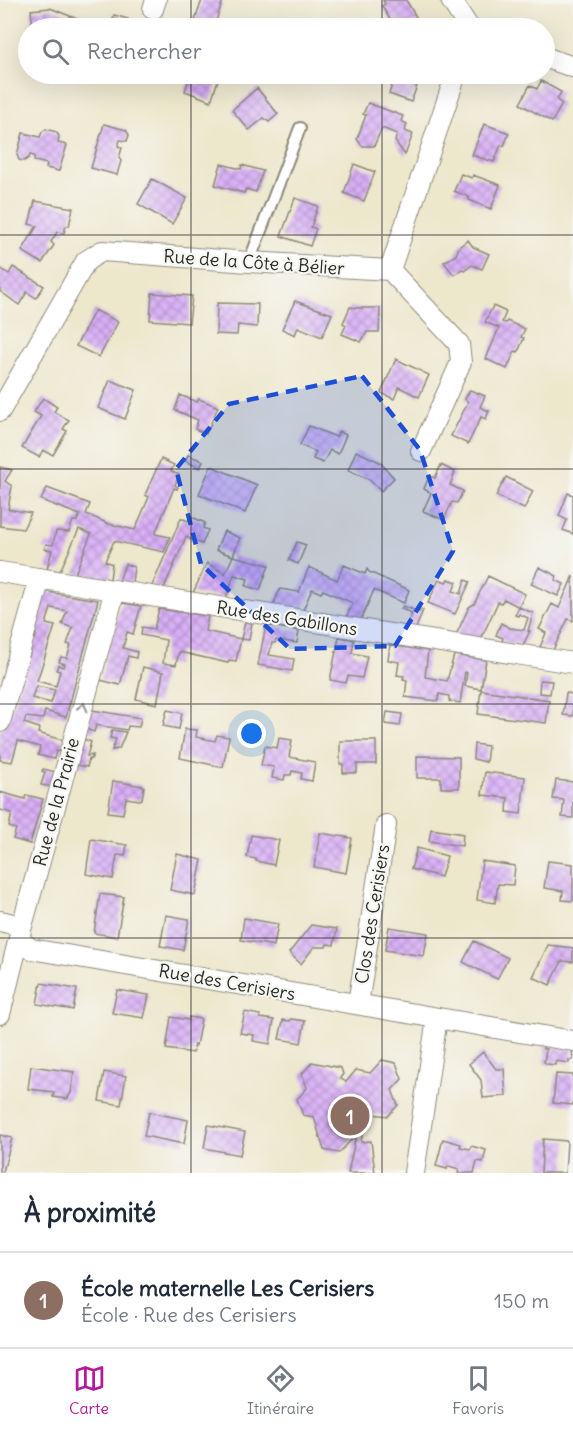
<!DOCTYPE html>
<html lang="fr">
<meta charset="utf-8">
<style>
:root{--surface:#fff;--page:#f6f6f7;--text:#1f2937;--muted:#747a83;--line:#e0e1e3;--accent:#b5179e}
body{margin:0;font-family:Delius,sans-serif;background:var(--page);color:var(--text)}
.you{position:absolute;left:252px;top:734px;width:21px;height:21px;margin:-15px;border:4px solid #fff;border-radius:50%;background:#1a73e8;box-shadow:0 0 0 9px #1a73e833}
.badge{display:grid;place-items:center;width:39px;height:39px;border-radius:50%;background:var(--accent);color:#fff;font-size:20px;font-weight:700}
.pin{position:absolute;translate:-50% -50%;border:3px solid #fff;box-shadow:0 2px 6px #0006}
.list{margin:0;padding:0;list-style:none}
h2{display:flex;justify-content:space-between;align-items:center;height:78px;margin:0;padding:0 24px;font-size:26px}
h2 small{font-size:20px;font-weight:400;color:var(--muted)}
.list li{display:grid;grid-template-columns:39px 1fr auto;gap:18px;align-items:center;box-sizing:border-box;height:96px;padding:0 24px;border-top:2px solid var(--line)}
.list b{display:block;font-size:22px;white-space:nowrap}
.list p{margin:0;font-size:20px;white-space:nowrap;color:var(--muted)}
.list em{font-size:20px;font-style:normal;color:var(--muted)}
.icon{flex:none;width:33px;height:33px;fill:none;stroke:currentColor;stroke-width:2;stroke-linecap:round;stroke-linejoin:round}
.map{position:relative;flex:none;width:573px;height:1173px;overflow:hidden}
.search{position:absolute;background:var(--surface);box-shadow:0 6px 24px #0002;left:18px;right:18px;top:18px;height:66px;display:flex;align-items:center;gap:15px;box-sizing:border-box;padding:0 21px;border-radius:33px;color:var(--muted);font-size:22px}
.sheet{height:174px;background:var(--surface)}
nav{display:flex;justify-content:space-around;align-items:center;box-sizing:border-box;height:84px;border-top:2px solid var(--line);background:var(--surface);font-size:16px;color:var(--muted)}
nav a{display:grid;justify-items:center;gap:3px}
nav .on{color:var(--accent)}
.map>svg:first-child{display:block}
.building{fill:url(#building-cross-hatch);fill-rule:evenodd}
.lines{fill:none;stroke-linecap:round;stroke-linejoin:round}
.lane-casing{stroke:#8c897c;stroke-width:14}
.street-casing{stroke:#8c897c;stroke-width:22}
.lane{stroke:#fff;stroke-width:10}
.street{stroke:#fff;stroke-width:20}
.oneway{stroke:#a0a0a0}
.marked{fill:#1d4ed8;fill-opacity:0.2;stroke:#1d4ed8;stroke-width:4.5;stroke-dasharray:12 8;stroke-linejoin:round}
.grid{fill:none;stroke:#2b2b2b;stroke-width:1.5;stroke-opacity:0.55}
.labels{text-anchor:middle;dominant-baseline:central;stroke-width:4.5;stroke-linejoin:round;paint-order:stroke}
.street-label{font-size:18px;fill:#2b2b2b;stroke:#f6f6f2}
</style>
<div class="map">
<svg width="573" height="1173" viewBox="0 0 573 1173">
<defs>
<pattern id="building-cross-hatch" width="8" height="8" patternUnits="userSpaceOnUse" patternTransform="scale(1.5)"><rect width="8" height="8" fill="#d9b0f7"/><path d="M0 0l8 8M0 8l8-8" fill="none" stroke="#b08fc8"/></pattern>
</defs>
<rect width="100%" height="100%" fill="#f6f6f2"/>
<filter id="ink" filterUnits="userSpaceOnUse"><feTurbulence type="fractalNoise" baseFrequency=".0167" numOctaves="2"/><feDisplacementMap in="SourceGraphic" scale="12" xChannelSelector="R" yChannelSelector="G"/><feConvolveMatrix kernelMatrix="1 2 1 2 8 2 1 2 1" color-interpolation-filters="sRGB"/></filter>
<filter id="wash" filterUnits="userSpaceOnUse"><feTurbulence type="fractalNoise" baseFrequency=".008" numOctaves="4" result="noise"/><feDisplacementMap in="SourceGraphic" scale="24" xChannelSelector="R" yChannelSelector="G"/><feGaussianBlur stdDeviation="1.35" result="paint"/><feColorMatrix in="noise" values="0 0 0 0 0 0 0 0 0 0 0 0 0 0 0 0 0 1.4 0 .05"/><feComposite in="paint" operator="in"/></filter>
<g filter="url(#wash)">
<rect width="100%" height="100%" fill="#ede7cc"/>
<g id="blocks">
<path class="building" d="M 202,0 L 223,0 L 214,27 L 211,28 L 194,28 L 197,21 L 195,20 Z
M 383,0 L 406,0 L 419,22 L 408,28 L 395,28 L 382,6 L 385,4 Z
M 50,8 L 80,20 L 77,28 L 33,28 L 31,10 Z
M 114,15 L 128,19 L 125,28 L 111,28 Z
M 290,20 L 310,28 L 286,28 Z
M 187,74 L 220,74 L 211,101 L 185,91 L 189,79 L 185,78 Z
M 394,74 L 414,74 L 416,82 L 414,85 L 417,86 L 411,102 L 389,94 L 394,78 Z
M 541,81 L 561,92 L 557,100 L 562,104 L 552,122 L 520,104 L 530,85 L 537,89 Z
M 257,88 L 278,114 L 269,122 L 264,118 L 249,130 L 232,110 Z
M 368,103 L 403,116 L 401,121 L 407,124 L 405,131 L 413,134 L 405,155 L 395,141 L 397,134 L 382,128 L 374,146 L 362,146 L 357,139 L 366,115 L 363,114 Z
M 104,124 L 126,130 L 129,135 L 127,141 L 120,140 L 118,146 L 122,148 L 119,158 L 121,161 L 117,175 L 91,168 Z
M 484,124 L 509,133 L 504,146 L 501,145 L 494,162 L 472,155 Z
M 46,129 L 56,132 L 59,136 L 58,143 L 67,145 L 59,171 L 46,168 L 47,164 L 34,161 L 34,156 L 30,155 L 29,158 L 24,161 L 19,160 L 17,155 L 23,133 L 40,137 L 42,132 Z
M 221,164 L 241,169 L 242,165 L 263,171 L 256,192 L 246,189 L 244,193 L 215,185 Z
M 354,164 L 375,172 L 364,201 L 344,193 Z
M 461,174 L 472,178 L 473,175 L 500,185 L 491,209 L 469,200 L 469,197 L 454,191 Z
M 152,179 L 187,198 L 172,224 L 138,204 Z
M 295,198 L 318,206 L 311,227 L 316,229 L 310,246 L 281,236 Z
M 35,201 L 73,208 L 69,226 L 66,226 L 64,233 L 57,232 L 51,242 L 54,245 L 42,263 L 22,251 L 37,226 L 29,224 Z
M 468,240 L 473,247 L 489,254 L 482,269 L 472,265 L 464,271 L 462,269 L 454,275 L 444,262 L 456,255 L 459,247 Z
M 13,267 L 44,286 L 36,298 L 27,292 L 19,305 L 0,291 L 0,268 L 9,274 Z
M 152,293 L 192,296 L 189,323 L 150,320 Z
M 295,301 L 332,314 L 322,337 L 298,327 L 295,335 L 282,329 Z
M 217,303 L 258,304 L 257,327 L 238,325 L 237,335 L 216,334 Z
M 493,306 L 506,312 L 502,322 L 506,323 L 507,321 L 525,329 L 521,337 L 524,338 L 518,352 L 515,351 L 507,369 L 486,359 L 499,328 L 485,322 Z
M 350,307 L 357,308 L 380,308 L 379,332 L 367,332 L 361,342 L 342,334 L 346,325 L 343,323 Z
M 95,310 L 118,322 L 99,357 L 76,346 Z
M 396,359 L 429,375 L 419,397 L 399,387 L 394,399 L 381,393 Z
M 110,380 L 136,390 L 125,419 L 98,408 Z
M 470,390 L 485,396 L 480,407 L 489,411 L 486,419 L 481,417 L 468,444 L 451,436 L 468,402 L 465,399 Z
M 180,395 L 197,402 L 199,399 L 218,407 L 206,434 L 195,429 L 198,420 L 175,410 Z
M 43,398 L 57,407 L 54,412 L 69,420 L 63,429 L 67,431 L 53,455 L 43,450 L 39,457 L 22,448 L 41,416 L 34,412 Z
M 309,426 L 336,437 L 339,431 L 346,435 L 338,454 L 330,450 L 323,463 L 313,459 L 316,452 L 300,445 Z
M 356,451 L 380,462 L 394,478 L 381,491 L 370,480 L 348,470 Z
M 188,455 L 203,461 L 200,468 L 185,461 Z
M 161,459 L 174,465 L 171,471 L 179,475 L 175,485 L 178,487 L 177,489 L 174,488 L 155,534 L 170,537 L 164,552 L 114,541 L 105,561 L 112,564 L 110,579 L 75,574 L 91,534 L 79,529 L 60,571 L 47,569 L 52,550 L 44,549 L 46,544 L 53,545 L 56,531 L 69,532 L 73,521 L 77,521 L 80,515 L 41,500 L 47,488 L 90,504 L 86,514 L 109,524 L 135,530 L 149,497 L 145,495 Z
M 441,465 L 455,472 L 450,485 L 463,491 L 457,503 L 452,502 L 444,520 L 423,511 L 431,493 L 424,489 L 429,476 L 435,478 Z
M 211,466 L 257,485 L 245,513 L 199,494 Z
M 0,467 L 12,470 L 5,481 L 12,486 L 8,509 L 31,513 L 23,529 L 0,526 Z
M 506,477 L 533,491 L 524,509 L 496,496 Z
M 568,493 L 573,495 L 573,534 L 563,530 L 567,520 L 559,516 Z
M 190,516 L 205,523 L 203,528 L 208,530 L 202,544 L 186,537 L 164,588 L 152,586 L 181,518 L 188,521 Z
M 224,531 L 240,538 L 233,556 L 269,565 L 260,590 L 246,586 L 248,579 L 234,575 L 226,598 L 193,593 L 207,563 L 225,574 L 233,556 L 216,550 Z
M 297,542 L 306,545 L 298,564 L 289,560 Z
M 125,564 L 134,567 L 132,583 L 119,581 Z
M 344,565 L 365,574 L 367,569 L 369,572 L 409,590 L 404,603 L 374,590 L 361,619 L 346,617 L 353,603 L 323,590 L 321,593 L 312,589 L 303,610 L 273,606 L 280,589 L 299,592 L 309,567 L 337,580 Z
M 539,567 L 557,576 L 555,580 L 564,584 L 558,596 L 531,584 Z
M 488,576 L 525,594 L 519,607 L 504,599 L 501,603 L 498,602 L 481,639 L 456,635 L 469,607 L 474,604 Z
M 573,576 L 573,621 L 568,619 L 553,650 L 540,647 L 546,633 L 539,629 L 552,604 L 559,608 Z
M 439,579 L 446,582 L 448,579 L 457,582 L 453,591 L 461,594 L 465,580 L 470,582 L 455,614 L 428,603 Z
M 41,591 L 98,600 L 66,717 L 45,711 L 43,719 L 26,717 L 24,723 L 39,728 L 38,733 L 65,741 L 62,752 L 56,751 L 54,759 L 38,755 L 40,747 L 18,741 L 12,762 L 0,760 L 0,731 L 9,719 L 31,650 L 29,649 L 32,639 L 35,639 L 36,635 L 30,633 ZM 51,608 L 67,611 L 62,624 L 73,628 L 67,644 L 71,645 L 67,658 L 61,657 L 59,662 L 65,664 L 64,667 L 58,665 L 56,670 L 60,671 L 56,686 L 37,681 L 55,626 L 46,624 ZM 36,686 L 55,690 L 51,703 L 32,698 Z
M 121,603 L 141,606 L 133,634 L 127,632 L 123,648 L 137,652 L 136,658 L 128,656 L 120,685 L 100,680 Z
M 403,606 L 419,612 L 421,609 L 423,610 L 416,628 L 406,627 L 412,613 L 401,609 Z
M 519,607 L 533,613 L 528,631 L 530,631 L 523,645 L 502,642 L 503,638 L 496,635 L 501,623 L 510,628 L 524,630 L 528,618 L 519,614 L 518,616 L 515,615 Z
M 159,609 L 208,616 L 205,631 L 241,639 L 245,622 L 252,623 L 249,640 L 241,639 L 236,661 L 229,660 L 228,663 L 179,652 L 176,665 L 163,663 L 166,640 L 141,635 L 142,627 L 154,629 Z
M 266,625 L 299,631 L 297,643 L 276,640 L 275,643 L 272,643 L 269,655 L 294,659 L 292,671 L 258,665 Z
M 339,637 L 354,640 L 352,653 L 367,656 L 362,678 L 348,676 L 346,683 L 330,680 Z
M 390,645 L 428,651 L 425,677 L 447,681 L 454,655 L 486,660 L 481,689 L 465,686 L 467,673 L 465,672 L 460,703 L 449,701 L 449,696 L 439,694 L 438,701 L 405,697 L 407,680 L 403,679 L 404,676 L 397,675 L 399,662 L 388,660 Z
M 143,667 L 163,672 L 157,704 L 136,699 Z
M 540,680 L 552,681 L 550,694 L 539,693 Z
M 481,690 L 549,700 L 546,723 L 478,714 Z
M 566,693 L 573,694 L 573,716 L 563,715 Z
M 92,710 L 141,718 L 139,727 L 128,726 L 127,730 L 96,725 L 94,732 L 86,729 Z
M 167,710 L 182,713 L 179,729 L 163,726 Z
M 387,712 L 402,714 L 400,726 L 385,724 Z
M 185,729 L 197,730 L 196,737 L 215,741 L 217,735 L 229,737 L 223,767 L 180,758 Z
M 112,730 L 126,732 L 119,749 L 112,750 L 116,739 L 110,738 Z
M 279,738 L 292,740 L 289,757 L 315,762 L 312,781 L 301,779 L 302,773 L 292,771 L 291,775 L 285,775 L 284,780 L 272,778 L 274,767 L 261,765 L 265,746 L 277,748 Z
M 84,739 L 91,742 L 87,756 L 93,755 L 91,759 L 89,759 L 87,767 L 77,765 Z
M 340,741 L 376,741 L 376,764 L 357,764 L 357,773 L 343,773 L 343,764 L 340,764 Z
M 474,744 L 488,746 L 486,762 L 473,759 Z
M 417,756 L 459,757 L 459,788 L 441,788 L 441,778 L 417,778 Z
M 43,769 L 56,772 L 52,787 L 41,785 L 45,772 L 42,771 Z
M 485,772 L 525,777 L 521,814 L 507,812 L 508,798 L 482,795 Z
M 556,780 L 573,782 L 573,818 L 562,817 L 564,800 L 553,799 Z
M 113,781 L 144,786 L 142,799 L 140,800 L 126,798 L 123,814 L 108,812 Z
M 0,792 L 25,799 L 26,795 L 43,799 L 30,844 L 13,839 L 16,829 L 9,827 L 12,813 L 0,810 Z
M 431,829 L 463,834 L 462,846 L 429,841 Z
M 320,833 L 352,838 L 346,873 L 314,867 Z
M 251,835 L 279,840 L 274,865 L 256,861 L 256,859 L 247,857 Z
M 91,839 L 127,845 L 125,856 L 117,855 L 113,879 L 86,874 Z
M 417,848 L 447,856 L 441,877 L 411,869 Z
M 177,854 L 202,860 L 195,895 L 170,890 Z
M 482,861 L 515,866 L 513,885 L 498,884 L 495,903 L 477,900 Z
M 548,861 L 573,864 L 573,901 L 562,900 L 563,891 L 544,888 Z
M 100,894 L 124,897 L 117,937 L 94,933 Z
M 166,915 L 189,919 L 183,950 L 160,946 Z
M 244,918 L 278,924 L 274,946 L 241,940 Z
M 311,925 L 337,929 L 334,945 L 327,944 L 326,947 L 314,947 L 301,964 L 289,953 Z
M 389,927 L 428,933 L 424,956 L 385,950 Z
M 474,941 L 508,958 L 497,979 L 463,962 Z
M 548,945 L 573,948 L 573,962 L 562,961 L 550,985 L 533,977 Z
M 41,983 L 77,989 L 73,1010 L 37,1004 Z
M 117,990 L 149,995 L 144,1018 L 112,1013 Z
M 245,1012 L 260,1015 L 260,1018 L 274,1020 L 270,1044 L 253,1041 L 254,1035 L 240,1033 Z
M 171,1017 L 189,1020 L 189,1017 L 201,1019 L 196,1046 L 194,1045 L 193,1053 L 166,1049 Z
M 291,1019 L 305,1021 L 301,1043 L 279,1039 L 283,1020 L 290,1021 Z
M 543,1045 L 572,1050 L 573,1060 L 569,1060 L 569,1063 L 556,1061 L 555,1065 L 547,1064 L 544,1062 L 546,1049 L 543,1049 Z
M 483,1052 L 496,1069 L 504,1069 L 506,1096 L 483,1098 L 481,1080 L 469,1064 Z
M 382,1060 L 396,1063 L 402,1079 L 392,1090 L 398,1105 L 388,1116 L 372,1114 L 368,1116 L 369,1125 L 363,1131 L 361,1142 L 371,1141 L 375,1173 L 348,1173 L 356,1135 L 339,1153 L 324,1150 L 314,1117 L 303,1115 L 297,1099 L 307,1088 L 302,1074 L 312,1062 L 341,1068 L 343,1074 L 340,1078 L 346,1082 L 356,1070 L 370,1073 Z
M 31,1066 L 74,1072 L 71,1093 L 67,1099 L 53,1097 L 54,1092 L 28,1089 Z
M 104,1072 L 126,1076 L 121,1105 L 99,1101 Z
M 556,1074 L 573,1075 L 573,1105 L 553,1103 Z
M 149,1112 L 188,1120 L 184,1144 L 144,1136 Z
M 208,1125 L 245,1132 L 240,1155 L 204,1148 Z
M 0,1135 L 12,1138 L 3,1172 L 0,1171 Z
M 443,1139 L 461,1144 L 460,1147 L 470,1149 L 471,1146 L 486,1150 L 483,1162 L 477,1161 L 474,1173 L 458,1173 L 459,1169 L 448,1166 L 447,1169 L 436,1166 Z
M 543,1139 L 567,1141 L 565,1173 L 541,1173 Z"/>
</g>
</g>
<g filter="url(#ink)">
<use href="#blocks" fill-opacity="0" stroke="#8c897c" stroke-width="1.5"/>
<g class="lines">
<defs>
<path id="lane" d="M 249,262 L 300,128"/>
<path id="street" d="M 451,0 L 469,28
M 153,9 L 156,0
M 544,57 L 573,67
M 390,270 L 459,344 L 461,362 L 421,451
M 0,411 L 86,261 L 102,251 L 249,262 L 390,270 L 456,74
M 0,572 L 573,663
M 0,722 L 40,578
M 0,921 L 22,926
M 19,940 L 31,949 L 573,1041
M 358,1004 L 386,825
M 0,1014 L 22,926 L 115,590
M 414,1173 L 437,1018"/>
</defs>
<use href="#lane" class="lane-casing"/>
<use href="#street" class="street-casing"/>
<use href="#lane" class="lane"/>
<use href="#street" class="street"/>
</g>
<defs><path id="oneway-chevron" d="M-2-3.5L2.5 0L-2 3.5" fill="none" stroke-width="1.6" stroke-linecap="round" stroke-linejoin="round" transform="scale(1.5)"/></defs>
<use class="oneway" href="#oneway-chevron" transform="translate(83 707) rotate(-75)"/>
</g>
<path class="marked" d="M 362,376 L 420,450 L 453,551 L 395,646 L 290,649 L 201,564 L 176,469 L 229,404 Z"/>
<path class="grid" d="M 191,0 L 191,28M 382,0 L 382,28M 191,74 L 191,1173M 382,74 L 382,1173M 0,235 L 573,235M 0,469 L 573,469M 0,704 L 573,704M 0,938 L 573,938"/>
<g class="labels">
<g class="street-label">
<text transform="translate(254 262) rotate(4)">Rue de la Côte à Bélier</text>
<text transform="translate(287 618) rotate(9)">Rue des Gabillons</text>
<text transform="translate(56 802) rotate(-75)">Rue de la Prairie</text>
<text transform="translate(372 914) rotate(-81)">Clos des Cerisiers</text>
<text transform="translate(227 982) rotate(10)">Rue des Cerisiers</text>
</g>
</g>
</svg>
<div class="you"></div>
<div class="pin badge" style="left:350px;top:1116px;background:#8d6e63">1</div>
<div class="search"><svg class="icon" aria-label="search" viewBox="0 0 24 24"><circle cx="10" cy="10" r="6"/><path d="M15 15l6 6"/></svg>Rechercher</div>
</div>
<section class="sheet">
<h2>À proximité<small></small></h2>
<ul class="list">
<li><span class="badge" style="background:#8d6e63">1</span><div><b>École maternelle Les Cerisiers</b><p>École · Rue des Cerisiers</p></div><em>150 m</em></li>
</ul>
</section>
<nav>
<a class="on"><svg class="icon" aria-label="map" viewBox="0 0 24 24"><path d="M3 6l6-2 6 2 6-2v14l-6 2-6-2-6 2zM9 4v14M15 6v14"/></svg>Carte</a>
<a><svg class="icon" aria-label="directions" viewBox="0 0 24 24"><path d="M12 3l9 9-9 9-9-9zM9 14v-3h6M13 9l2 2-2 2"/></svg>Itinéraire</a>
<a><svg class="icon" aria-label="saved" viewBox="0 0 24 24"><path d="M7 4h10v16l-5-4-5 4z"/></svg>Favoris</a>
</nav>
